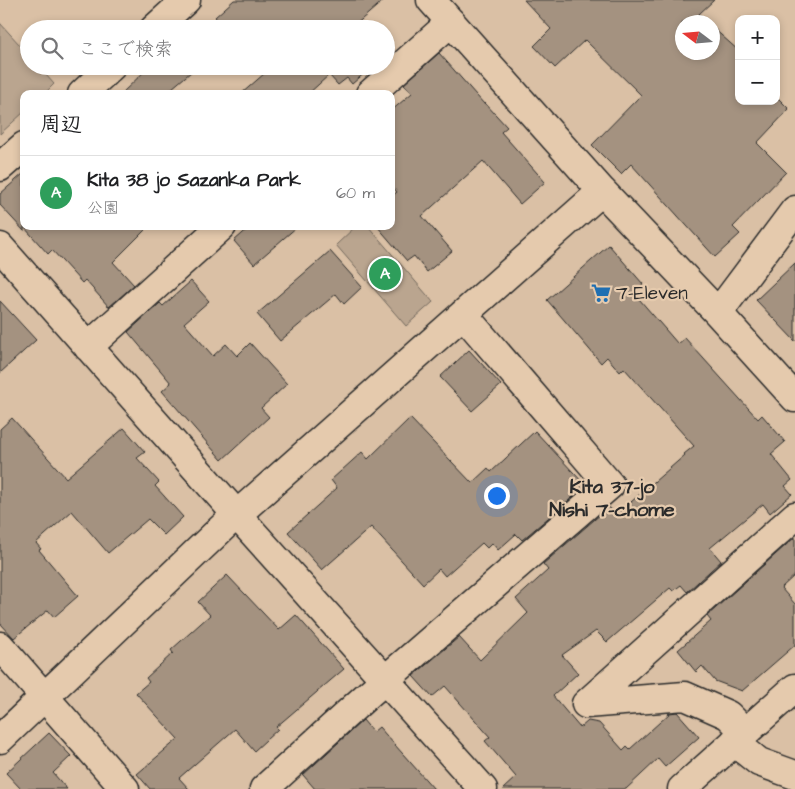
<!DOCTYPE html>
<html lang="ja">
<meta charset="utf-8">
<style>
:root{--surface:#fff;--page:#f2f2f2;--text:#202124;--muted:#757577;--line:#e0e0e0;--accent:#1f6fb2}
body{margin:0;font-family:"Architects Daughter","Klee One",sans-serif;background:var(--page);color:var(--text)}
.controls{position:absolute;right:15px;top:15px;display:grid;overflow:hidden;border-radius:10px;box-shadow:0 2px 8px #0003}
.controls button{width:45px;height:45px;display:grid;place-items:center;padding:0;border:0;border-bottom:1px solid var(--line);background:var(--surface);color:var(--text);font:25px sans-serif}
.compass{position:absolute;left:675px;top:15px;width:45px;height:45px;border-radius:50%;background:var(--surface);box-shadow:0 2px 8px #0003;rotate:286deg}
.you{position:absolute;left:496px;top:495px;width:18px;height:18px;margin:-12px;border:4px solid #fff;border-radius:50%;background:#1a73e8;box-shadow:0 0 0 8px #1a73e833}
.badge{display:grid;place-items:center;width:32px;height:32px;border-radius:50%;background:var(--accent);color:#fff;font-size:16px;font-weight:700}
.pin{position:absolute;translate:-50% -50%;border:2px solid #fff;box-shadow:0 1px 5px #0006}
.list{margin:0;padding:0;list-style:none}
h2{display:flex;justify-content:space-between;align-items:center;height:65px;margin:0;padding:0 20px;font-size:21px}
h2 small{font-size:16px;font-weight:400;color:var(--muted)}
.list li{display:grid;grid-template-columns:32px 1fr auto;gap:15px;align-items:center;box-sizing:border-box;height:75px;padding:0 20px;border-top:1px solid var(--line)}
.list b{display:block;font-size:19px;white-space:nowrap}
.list p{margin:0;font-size:16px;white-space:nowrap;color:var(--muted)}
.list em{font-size:16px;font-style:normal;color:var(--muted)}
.icon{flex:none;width:28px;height:28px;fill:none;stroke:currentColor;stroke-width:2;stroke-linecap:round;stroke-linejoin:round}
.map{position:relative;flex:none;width:795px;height:789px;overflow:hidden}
.search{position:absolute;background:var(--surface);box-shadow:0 2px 8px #0003;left:20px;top:20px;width:375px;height:55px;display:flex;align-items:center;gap:12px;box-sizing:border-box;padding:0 18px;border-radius:28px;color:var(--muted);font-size:19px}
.panel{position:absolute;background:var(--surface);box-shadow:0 2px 8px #0003;left:20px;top:90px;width:375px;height:140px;border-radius:10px}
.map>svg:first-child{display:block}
.green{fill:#baa58f;stroke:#72685d}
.building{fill:#a49280;stroke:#2b2b2b}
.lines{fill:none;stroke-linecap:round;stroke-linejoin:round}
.minor-casing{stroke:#2b2b2b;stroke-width:31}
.minor{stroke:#e5caad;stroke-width:28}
.labels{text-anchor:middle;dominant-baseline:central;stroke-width:4.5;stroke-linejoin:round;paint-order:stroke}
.poi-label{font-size:19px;fill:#2b2b2b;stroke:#e5caad;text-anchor:start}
.neighbourhood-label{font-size:20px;font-weight:bold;fill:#2b2b2b;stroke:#e5caad}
</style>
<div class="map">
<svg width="795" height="789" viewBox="0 0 795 789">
<rect width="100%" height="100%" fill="#dac0a5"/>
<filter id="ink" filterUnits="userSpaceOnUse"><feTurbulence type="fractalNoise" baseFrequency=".02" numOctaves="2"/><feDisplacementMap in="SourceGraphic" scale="10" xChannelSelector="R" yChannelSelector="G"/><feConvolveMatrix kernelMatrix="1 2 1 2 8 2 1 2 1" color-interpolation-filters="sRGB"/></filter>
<g filter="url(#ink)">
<path class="green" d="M 0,23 L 29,55 L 29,66 L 38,66 L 54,84 L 44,94 L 24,94 L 24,112 L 0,134 Z
M 356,226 L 368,226 L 433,302 L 406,326 L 336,245 Z"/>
<path class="building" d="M 234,0 L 384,0 L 354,26 L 357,29 L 211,29 L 219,21 L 215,17 Z
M 524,0 L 714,0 L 699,14 L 708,22 L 682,22 L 682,52 L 712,52 L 712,27 L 739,51 L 739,101 L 776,101 L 776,96 L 789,109 L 757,143 L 786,172 L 733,227 L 740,234 L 715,257 L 631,164 L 621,174 L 592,145 L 641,95 L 585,40 L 555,68 L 534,46 L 551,29 Z
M 439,53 L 484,104 L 485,103 L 507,127 L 501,132 L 545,182 L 520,204 L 483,161 L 422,216 L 452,251 L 427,272 L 414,256 L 407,261 L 377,226 L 391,226 L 391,197 L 397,192 L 391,185 L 391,111 L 412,93 L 404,84 Z
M 150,66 L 198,66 L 165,94 L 121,94 Z
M 273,66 L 378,66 L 369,74 L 367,71 L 352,84 L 347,78 L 338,85 L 329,75 L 308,94 L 241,94 Z
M 24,173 L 24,226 L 149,226 L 113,262 L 134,285 L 109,307 L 85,280 L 82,283 L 52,250 L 48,254 L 24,227 L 24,231 L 0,205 L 0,194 Z
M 251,226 L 298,226 L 254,264 L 234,241 Z
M 609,245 L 643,284 L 633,292 L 678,344 L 685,338 L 758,419 L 762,415 L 785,442 L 771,454 L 792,480 L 785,486 L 792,494 L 770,513 L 763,504 L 710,548 L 721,561 L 687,592 L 681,585 L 673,591 L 670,588 L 607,642 L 596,631 L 562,655 L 578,673 L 553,696 L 580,728 L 588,721 L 599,723 L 623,750 L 627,746 L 630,749 L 670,713 L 677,712 L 699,737 L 665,767 L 658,759 L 626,789 L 503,789 L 516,777 L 485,741 L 490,737 L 445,686 L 432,697 L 413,676 L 459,637 L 480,660 L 528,613 L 516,599 L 548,570 L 543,564 L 609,507 L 616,515 L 685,455 L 684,454 L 694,446 L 624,368 L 620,372 L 607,357 L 601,363 L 547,300 Z
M 330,251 L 362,287 L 344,304 L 336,294 L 280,341 L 257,314 Z
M 795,263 L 795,341 L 756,300 Z
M 191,281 L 209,301 L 184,323 L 213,356 L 226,344 L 237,356 L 250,343 L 287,384 L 261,408 L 269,417 L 222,460 L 162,391 L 171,383 L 128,332 L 160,303 L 163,306 Z
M 0,301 L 36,340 L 0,373 Z
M 469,350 L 501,385 L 472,411 L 440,377 Z
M 12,418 L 66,478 L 124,428 L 145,452 L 137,458 L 159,482 L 155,486 L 183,517 L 164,535 L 148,519 L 108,553 L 72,511 L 36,543 L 41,549 L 39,550 L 78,596 L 54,617 L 48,610 L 14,638 L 0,623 L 0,429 Z
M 410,418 L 472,483 L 488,468 L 491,472 L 535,431 L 586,486 L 522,540 L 516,534 L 498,550 L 492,543 L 487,548 L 482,543 L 445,576 L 439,569 L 423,584 L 371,527 L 322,570 L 288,532 L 337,488 L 331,480 L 362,452 L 368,459 Z
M 795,537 L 795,575 L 781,588 L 795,604 L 795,645 L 742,691 L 715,681 L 702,666 L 696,672 L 678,650 L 711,621 L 707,616 Z
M 227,575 L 279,630 L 296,615 L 344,669 L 276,727 L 278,729 L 254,751 L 235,729 L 179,778 L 189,789 L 150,789 L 137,774 L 178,739 L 136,693 L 149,682 L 146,678 L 173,653 L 171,650 L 210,615 L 198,602 Z
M 363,720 L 373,732 L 379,727 L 434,789 L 315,789 L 303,775 Z
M 49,733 L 71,756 L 53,773 L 67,789 L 21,789 L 6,773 Z"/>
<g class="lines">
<defs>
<path id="minor" d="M 431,0 L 602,191 L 718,313 L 795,398
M 154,29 L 186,0
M 82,94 L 112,66
M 370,94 L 451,22
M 0,167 L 24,146
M 0,247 L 237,515 L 483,789
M 718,313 L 795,210
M 88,347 L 222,226
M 0,646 L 125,789
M 746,733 L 728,715 L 685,696 L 586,704 L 795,516
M 0,739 L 224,526 L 602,191
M 734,742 L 759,762 L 795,775
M 264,789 L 371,692 L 610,485 L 463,314
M 682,789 L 795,688"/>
</defs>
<use href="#minor" class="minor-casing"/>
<use href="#minor" class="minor"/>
</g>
</g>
<defs>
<symbol id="supermarket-bare" viewBox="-9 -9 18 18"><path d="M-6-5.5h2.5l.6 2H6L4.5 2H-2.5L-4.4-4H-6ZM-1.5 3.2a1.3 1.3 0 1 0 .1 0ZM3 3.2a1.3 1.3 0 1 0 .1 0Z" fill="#1f6fb2" stroke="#e5caad" stroke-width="2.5" paint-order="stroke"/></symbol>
</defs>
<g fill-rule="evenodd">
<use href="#supermarket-bare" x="587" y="279" width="28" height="28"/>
</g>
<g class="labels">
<g class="poi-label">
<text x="616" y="293">7-Eleven</text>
</g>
<g class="neighbourhood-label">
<text x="612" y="487">Kita 37-jo<tspan x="612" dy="23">Nishi 7-chome</tspan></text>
</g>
</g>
</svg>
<div class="controls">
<button>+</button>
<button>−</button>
</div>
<svg class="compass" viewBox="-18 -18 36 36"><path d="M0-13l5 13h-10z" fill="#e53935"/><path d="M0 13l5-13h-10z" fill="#757577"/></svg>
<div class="you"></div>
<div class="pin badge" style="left:385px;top:274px;background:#2e9e5b">A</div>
<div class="search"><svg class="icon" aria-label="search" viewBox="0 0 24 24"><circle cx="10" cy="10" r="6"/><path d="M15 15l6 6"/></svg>ここで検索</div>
<section class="panel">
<h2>周辺<small></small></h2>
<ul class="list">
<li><span class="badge" style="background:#2e9e5b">A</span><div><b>Kita 38 jo Sazanka Park</b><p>公園</p></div><em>60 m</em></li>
</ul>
</section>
</div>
